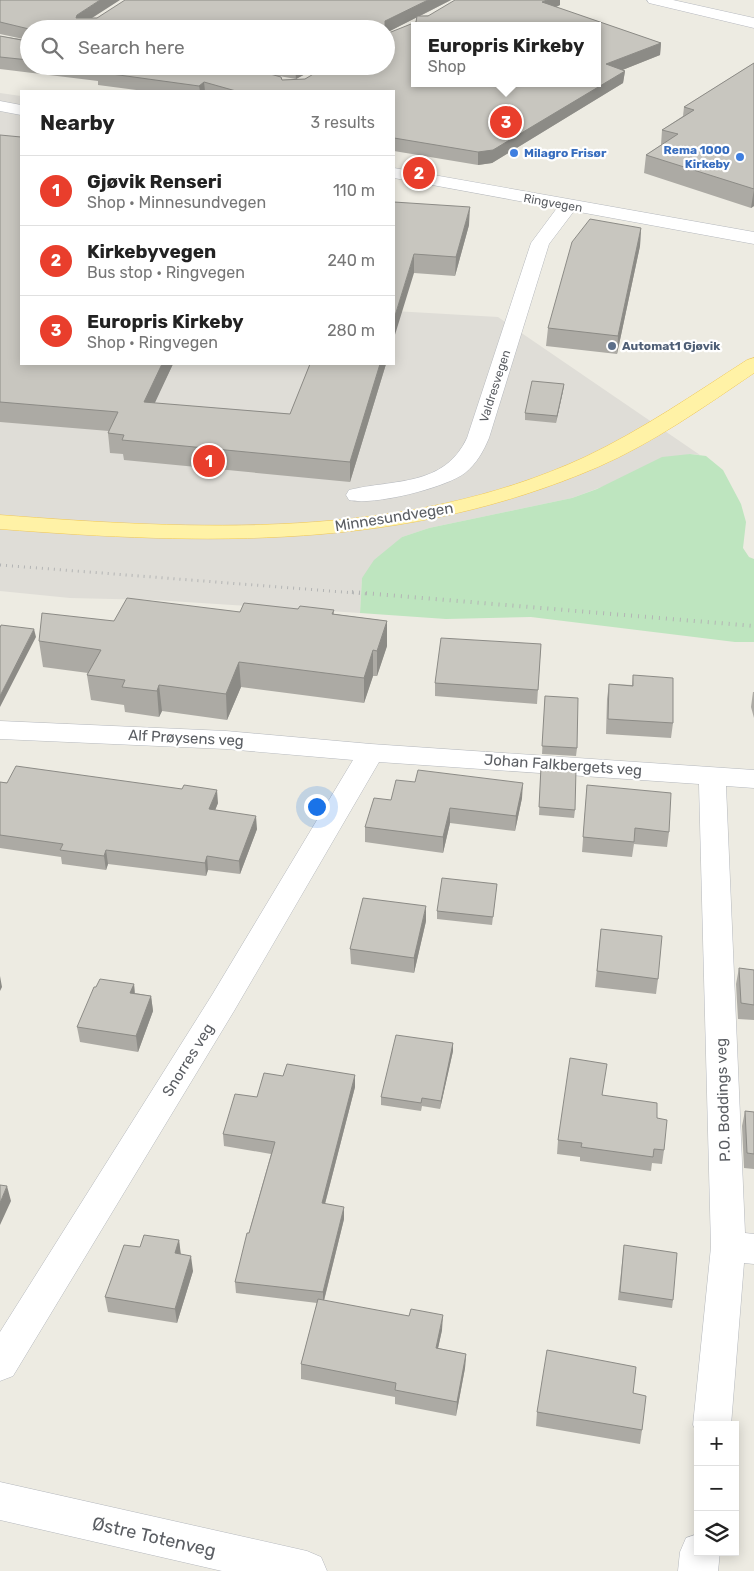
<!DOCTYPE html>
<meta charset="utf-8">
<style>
:root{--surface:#fff;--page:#f6f6f6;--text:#222;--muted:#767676;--line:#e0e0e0;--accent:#e93e2c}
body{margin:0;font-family:Rubik,sans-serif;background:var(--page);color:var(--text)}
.controls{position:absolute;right:15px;bottom:15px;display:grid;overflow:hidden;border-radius:0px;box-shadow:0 2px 12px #0003}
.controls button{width:45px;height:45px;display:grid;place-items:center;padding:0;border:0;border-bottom:1px solid var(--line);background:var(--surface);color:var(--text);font:25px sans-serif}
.you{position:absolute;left:316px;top:806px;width:18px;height:18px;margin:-12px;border:4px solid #fff;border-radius:50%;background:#1a73e8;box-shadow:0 0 0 8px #1a73e833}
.badge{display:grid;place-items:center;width:32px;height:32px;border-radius:50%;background:var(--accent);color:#fff;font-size:16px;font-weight:700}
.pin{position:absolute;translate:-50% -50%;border:2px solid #fff;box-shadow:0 1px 5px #0006}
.popup{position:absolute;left:411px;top:22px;width:190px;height:65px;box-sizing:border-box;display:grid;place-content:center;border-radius:0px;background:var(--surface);filter:drop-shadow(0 1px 4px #0005);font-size:16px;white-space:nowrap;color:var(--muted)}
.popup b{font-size:19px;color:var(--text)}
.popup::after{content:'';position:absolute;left:50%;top:100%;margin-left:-10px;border:10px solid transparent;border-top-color:var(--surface)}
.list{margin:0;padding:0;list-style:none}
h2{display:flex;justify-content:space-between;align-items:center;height:65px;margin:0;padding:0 20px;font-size:21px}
h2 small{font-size:16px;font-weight:400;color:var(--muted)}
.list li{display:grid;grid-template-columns:32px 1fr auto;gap:15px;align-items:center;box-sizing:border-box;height:70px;padding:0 20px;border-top:1px solid var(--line)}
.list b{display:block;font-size:19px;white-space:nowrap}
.list p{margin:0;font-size:16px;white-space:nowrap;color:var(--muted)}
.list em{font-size:16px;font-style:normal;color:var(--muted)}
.icon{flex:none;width:28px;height:28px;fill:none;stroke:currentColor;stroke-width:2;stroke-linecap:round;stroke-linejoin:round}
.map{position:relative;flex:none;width:754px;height:1571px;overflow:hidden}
.search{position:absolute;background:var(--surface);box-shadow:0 2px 12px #0003;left:20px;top:20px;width:375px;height:55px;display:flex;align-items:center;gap:12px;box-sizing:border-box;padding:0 18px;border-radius:28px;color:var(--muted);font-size:19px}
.panel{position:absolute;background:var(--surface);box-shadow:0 2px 12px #0003;left:20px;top:90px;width:375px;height:275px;border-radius:0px}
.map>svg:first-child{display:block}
.industrial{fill:#dfddd7}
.green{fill:#bee5bf}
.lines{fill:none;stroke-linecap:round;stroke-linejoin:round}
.street-casing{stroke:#b5b8bd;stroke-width:1}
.secondary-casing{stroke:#b6b9bf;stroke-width:1}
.primary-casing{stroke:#f1c857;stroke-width:1}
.street{fill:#fff;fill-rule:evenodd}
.secondary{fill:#fff;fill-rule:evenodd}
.primary{fill:#fff2a6;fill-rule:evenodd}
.rail-far1{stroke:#b3b4b4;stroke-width:3;stroke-dasharray:1 5;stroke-linecap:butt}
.rail{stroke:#b3b4b4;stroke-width:4;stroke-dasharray:1 6;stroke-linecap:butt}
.wall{fill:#acaaa4;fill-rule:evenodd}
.shaded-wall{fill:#8c8b86}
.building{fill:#c8c6bf;stroke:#8c8b86;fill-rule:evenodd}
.shop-dot{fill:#3f7fe0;stroke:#fff;stroke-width:2}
.service-dot{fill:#5c6f8a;stroke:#fff;stroke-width:2}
.labels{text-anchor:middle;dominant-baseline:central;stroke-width:4.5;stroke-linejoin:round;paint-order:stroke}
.far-shop-label{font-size:12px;font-weight:bold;fill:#366cbe;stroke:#fff;text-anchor:end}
.far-street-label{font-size:12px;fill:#5b5e63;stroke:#fff}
.far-service-label{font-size:12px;font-weight:bold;fill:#4e5e75;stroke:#fff;text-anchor:start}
.street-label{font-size:15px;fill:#5b5e63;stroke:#fff}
.near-street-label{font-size:18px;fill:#5b5e63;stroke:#fff}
</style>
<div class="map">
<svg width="754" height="1571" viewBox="0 0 754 1571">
<rect width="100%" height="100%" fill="#edebe2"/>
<path class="industrial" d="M 0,93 L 21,96 L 21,364 L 394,364 L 394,311 L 498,317 L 700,455 L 690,454 L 572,498 L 429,528 L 402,537 L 362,578 L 360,613 L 154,600 L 70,598 L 0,591 Z"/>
<path class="green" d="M 690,454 L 706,456 L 723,470 L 741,504 L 746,522 L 743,548 L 749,557 L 754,559 L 754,642 L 735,642 L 531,617 L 446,619 L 360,613 L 362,578 L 374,560 L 402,537 L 429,528 L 572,498 L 597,489 L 662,457 Z"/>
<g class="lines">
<defs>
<path id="street" d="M 0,101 L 21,105 L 21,115 L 0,111 Z
M 394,168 L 754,232 L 754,244 L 574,211 L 549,244 L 489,438 C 483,452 477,463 465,473 C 445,488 373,506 349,500 L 346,495 L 349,490 C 394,479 444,487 467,438 L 531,243 L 557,208 L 394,178 Z
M 0,721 L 226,731 L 371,744 L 754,770 L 754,788 L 726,786 L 745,1233 L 754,1234 L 754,1264 L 744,1263 L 731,1425 L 698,1425 L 698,1435 L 693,1425 L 711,1247 L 699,784 L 379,762 L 234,1011 L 13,1376 L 0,1381 L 0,1332 L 212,995 L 353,760 L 226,749 L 0,739 Z
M 0,1482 L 307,1551 L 321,1557 L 327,1571 L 222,1571 L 0,1520 Z
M 698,1534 L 698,1552 L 720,1552 L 718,1571 L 678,1571 L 680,1552 L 686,1538 Z"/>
<path id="secondary" d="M 647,0 L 673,0 L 754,18 L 754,28 L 649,3 Z"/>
<path id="primary" d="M 754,358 L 754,373 C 704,407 653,443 598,467 C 403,551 207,545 0,529 L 0,515 C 195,530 403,541 585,457 C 642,430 694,394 747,360 Z"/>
</defs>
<use href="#street" class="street-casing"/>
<use href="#secondary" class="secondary-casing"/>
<use href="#primary" class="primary-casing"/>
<use href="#street" class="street"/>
<use href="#secondary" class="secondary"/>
<use href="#primary" class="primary"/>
<path class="rail-far1" d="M 0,565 L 368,594"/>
<path class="rail" d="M 352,592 L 754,626"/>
</g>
<path class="wall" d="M 0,0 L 92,18 L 451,0 L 420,16 L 560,5 L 555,7 L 661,43 L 660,55 L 622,70 L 625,71 L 623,83 L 492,163 L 478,165 L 394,151 L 394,91 L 144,91 L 98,85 L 98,81 L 0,69 L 0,36 L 28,40 L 0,34 ZM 417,17 L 416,22 L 305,79 L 282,80 L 279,76 L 296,79 L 320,66 L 29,66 L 29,29 L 386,29 L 386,33 Z
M 754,63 L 754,206 L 751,208 L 644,173 L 646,155 L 661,145 L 662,130 L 683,116 L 684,107 Z
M 0,135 L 21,364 L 173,364 L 154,403 L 290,414 L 310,364 L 386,364 L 350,482 L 124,460 L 123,454 L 110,453 L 108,433 L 109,431 L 0,422 Z
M 394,202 L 469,225 L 455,276 L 414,273 Z
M 641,228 L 640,246 L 617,354 L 546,346 L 548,328 Z
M 564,384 L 563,391 L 556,423 L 525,420 L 525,413 Z
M 298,609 L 334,610 L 334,614 L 387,621 L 387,646 L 377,676 L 373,676 L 364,703 L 241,687 L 227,720 L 162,711 L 159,717 L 125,712 L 124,705 L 91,700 L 87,675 L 88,673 L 43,667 L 39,641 L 114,621 L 240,612 Z
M 541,644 L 537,704 L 435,696 L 435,683 Z
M 633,675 L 673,723 L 671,738 L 606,734 L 607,699 L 609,684 L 632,685 Z
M 753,692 L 754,692 L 754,718 L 751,707 Z
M 545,696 L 577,748 L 576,756 L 542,754 Z
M 541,767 L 575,810 L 574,818 L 539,815 Z
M 0,782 L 218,803 L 215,810 L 257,829 L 240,874 L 208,870 L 206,876 L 108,864 L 106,870 L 62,864 L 61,857 L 0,848 Z
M 587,785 L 669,832 L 667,847 L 634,844 L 632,857 L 582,852 Z
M 522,798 L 515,831 L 450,823 L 443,853 L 365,842 L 365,827 L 391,800 Z
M 497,884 L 492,925 L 437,919 L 437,911 Z
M 426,921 L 414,973 L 351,964 L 350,949 Z
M 601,929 L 658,979 L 656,994 L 595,987 Z
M 739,968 L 754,970 L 754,1020 L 738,1019 L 736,984 Z
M 134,984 L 135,993 L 151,996 L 153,1011 L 138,1052 L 80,1042 L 77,1027 L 96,987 Z
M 453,1043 L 453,1051 L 440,1109 L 422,1106 L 421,1111 L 381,1105 L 381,1097 Z
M 355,1075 L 355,1087 L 325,1204 L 344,1219 L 324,1301 L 442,1330 L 438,1348 L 466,1354 L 465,1368 L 456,1416 L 395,1404 L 395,1397 L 301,1379 L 301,1364 L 317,1303 L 236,1293 L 235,1282 L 271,1154 L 224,1146 L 223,1134 L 257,1097 L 283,1076 Z
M 603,1095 L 664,1150 L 662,1164 L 652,1163 L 651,1171 L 580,1161 L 580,1157 L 557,1154 L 558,1140 Z
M 745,1111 L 754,1112 L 754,1169 L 744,1168 L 742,1126 Z
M 179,1240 L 180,1254 L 193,1271 L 177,1323 L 108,1312 L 105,1297 L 140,1247 Z
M 624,1245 L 673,1300 L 672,1308 L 618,1300 Z
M 633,1393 L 642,1430 L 640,1444 L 536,1426 L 537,1412 Z"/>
<path class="shaded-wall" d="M 100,0 L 120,0 L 78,27 L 76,18 L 77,15 Z
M 428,0 L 451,0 L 386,33 L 386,29 L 385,29 L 385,21 Z
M 547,0 L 560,0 L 560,5 L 542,14 L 542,2 Z
M 661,43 L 660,55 L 605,77 L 606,64 Z
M 295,66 L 320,66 L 296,79 Z
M 625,71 L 623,83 L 492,163 L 478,165 L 478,152 Z
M 204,82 L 205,91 L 200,91 L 199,86 Z
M 754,189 L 754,206 L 751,208 Z
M 470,207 L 469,225 L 455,276 L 456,257 Z
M 641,228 L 640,246 L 617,354 L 618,336 Z
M 414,254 L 414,273 L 394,338 L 394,319 Z
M 162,364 L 173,364 L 146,422 L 144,402 Z
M 380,364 L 386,364 L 350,482 L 350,462 Z
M 564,384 L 563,391 L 556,423 L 557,416 Z
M 387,621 L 387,646 L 377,676 L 377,651 Z
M 34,629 L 36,637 L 0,707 L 0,696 Z
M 373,650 L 373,676 L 364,703 L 364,678 Z
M 239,662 L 241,687 L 227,720 L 226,694 Z
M 159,685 L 162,711 L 159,717 L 157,691 Z
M 523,783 L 522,798 L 515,831 L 516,816 Z
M 217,790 L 218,803 L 210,823 L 209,809 Z
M 450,808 L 450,823 L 443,853 L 443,837 Z
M 256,816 L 257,829 L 240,874 L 239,861 Z
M 106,850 L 108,864 L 106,870 L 104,856 Z
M 207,856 L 208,870 L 206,876 L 205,863 Z
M 426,906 L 426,921 L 414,973 L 414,958 Z
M 0,976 L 2,987 L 0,991 Z
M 134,984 L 135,1000 L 130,993 Z
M 151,996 L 153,1011 L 138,1052 L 136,1036 Z
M 453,1043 L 453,1051 L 440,1109 L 441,1101 Z
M 355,1075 L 355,1087 L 322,1215 L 322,1203 Z
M 7,1186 L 11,1201 L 0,1225 L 0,1203 Z
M 344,1207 L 344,1219 L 323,1304 L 323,1292 Z
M 179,1240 L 181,1255 L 175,1253 Z
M 191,1256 L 193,1271 L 177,1323 L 175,1309 Z
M 443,1315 L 442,1330 L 435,1362 L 436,1348 Z
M 466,1354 L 465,1368 L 456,1416 L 457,1402 Z"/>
<path class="building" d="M 0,0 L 100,0 L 77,15 L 76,18 L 97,18 L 125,0 L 428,0 L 385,21 L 385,29 L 29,29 L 0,22 Z
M 455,0 L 547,0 L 542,2 L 661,43 L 606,64 L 625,71 L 493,150 L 478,152 L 394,138 L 394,91 L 236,91 L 204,82 L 199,86 L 97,72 L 101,69 L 79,66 L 221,66 L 263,72 L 281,77 L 282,80 L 305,79 L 327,66 L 386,66 L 386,34 L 416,22 L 417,16 L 428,16 ZM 415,26 L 597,26 L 597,83 L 415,83 Z
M 0,36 L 27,41 L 29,39 L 29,60 L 0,57 Z
M 754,63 L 754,189 L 646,155 L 678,134 L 662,130 L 694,110 L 684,107 Z
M 0,135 L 21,137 L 21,364 L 162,364 L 144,402 L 290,414 L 310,364 L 380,364 L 350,462 L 122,440 L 124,435 L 108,433 L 118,412 L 0,402 Z
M 394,202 L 470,207 L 456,257 L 414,254 L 394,319 Z
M 590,219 L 641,228 L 618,336 L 548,328 L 572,242 Z
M 532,381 L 564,384 L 557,416 L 525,413 Z
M 127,598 L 240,612 L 244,603 L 298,609 L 300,606 L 334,610 L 332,614 L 387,621 L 377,651 L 373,650 L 364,678 L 239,662 L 226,694 L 159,685 L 157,691 L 122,687 L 125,680 L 87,675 L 101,650 L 39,641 L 42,613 L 114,621 Z
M 1,625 L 34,629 L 0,696 L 0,628 Z
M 441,638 L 541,644 L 538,690 L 435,683 Z
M 633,675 L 673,678 L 673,723 L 608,719 L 609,684 L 633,686 Z
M 545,696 L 578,698 L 577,748 L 542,746 Z
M 16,766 L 182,789 L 184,785 L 217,790 L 209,809 L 256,816 L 239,861 L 207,856 L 205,863 L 106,850 L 104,856 L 60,850 L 63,844 L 0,835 L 0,782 L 7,783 Z
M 541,767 L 576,769 L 575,810 L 539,807 Z
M 418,770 L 523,783 L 516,816 L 450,808 L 443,837 L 365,827 L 374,798 L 391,800 L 396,780 L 415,782 Z
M 587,785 L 671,793 L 669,832 L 635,828 L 634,842 L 583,837 Z
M 442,878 L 497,884 L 493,917 L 437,911 Z
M 363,898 L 426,906 L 414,958 L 350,949 Z
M 601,929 L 662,936 L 658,979 L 597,971 Z
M 739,968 L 754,970 L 754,1005 L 741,1003 Z
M 100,979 L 134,984 L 130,993 L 151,996 L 136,1036 L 77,1027 L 94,987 L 96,987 Z
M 396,1035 L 453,1043 L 441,1101 L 422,1098 L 421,1103 L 381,1097 Z
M 570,1058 L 607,1064 L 602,1095 L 657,1103 L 657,1118 L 667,1120 L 664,1150 L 654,1149 L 653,1157 L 581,1147 L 582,1143 L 558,1140 Z
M 287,1064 L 355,1075 L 322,1203 L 344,1207 L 323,1292 L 235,1282 L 247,1233 L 249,1233 L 275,1142 L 223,1134 L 235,1094 L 257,1097 L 264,1073 L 283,1076 Z
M 745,1111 L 754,1112 L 754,1154 L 747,1153 Z
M 0,1185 L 7,1186 L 0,1203 Z
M 144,1235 L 179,1240 L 175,1253 L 191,1256 L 175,1309 L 105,1297 L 124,1245 L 140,1247 Z
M 624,1245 L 677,1253 L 673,1300 L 620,1292 Z
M 318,1299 L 409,1316 L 411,1309 L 443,1315 L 436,1348 L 466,1354 L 457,1402 L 395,1390 L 396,1383 L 301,1364 Z
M 547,1350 L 636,1367 L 633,1393 L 646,1396 L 642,1430 L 537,1412 Z"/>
<g class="shop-dot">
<circle cx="514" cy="153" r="5"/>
<circle cx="740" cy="157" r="5"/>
</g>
<circle class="service-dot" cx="612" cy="346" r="5"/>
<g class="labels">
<g class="far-shop-label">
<text x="730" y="150">Rema 1000<tspan x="730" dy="14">Kirkeby</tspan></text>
<text x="524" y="153" text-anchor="start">Milagro Frisør</text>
</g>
<g class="far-street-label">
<text transform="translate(553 203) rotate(10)">Ringvegen</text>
<text transform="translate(495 386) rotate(-72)">Valdresvegen</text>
</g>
<g class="far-service-label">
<text x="622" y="346">Automat1 Gjøvik</text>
</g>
<g class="street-label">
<text transform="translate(394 517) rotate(-9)">Minnesundvegen</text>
<text transform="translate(186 738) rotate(3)">Alf Prøysens veg</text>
<text transform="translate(563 765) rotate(4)">Johan Falkbergets veg</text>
<text transform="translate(188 1060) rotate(-58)">Snorres veg</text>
<text transform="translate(723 1100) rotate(-92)">P.O. Boddings veg</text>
</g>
<g class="near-street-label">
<text transform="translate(154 1537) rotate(13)">Østre Totenveg</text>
</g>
</g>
</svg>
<div class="controls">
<button>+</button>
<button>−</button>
<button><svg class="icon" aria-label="layers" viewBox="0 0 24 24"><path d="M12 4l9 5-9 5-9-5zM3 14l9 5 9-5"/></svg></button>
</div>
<div class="you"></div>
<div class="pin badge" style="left:209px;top:461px">1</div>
<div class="pin badge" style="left:419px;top:173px">2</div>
<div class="pin badge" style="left:506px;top:122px">3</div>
<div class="popup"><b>Europris Kirkeby</b>Shop</div>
<div class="search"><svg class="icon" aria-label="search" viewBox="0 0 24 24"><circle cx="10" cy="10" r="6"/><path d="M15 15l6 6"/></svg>Search here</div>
<section class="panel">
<h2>Nearby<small>3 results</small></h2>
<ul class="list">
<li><span class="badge">1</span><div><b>Gjøvik Renseri</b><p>Shop · Minnesundvegen</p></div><em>110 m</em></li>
<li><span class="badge">2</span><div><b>Kirkebyvegen</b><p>Bus stop · Ringvegen</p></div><em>240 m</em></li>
<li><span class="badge">3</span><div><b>Europris Kirkeby</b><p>Shop · Ringvegen</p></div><em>280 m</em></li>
</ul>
</section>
</div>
